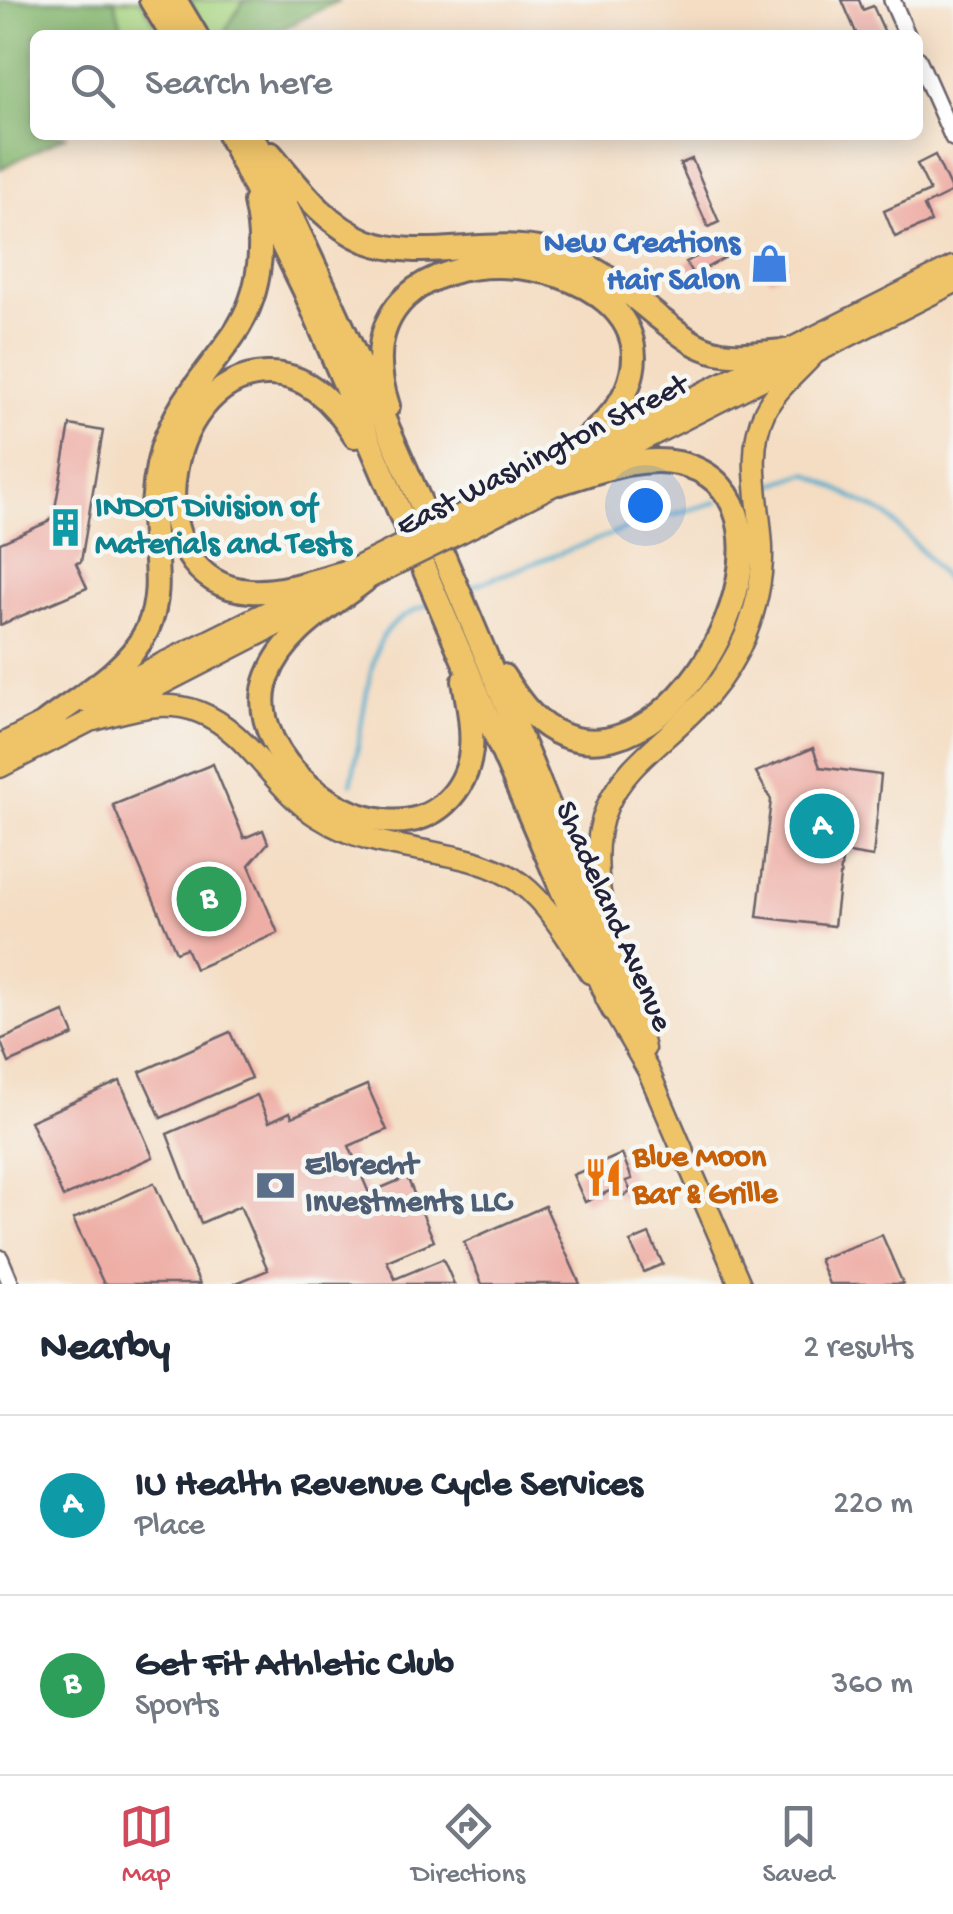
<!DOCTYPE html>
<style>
:root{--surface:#fff;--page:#f6f6f7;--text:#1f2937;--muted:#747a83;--line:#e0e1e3;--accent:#d1495b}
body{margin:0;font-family:"Gochi Hand",sans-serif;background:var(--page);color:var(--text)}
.you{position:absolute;left:645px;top:505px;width:35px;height:35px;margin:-25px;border:8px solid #fff;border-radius:50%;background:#1a73e8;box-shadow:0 0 0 15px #1a73e833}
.badge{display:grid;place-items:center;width:65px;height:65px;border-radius:50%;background:var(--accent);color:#fff;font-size:32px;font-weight:700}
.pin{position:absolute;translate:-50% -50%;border:5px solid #fff;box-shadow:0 2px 10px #0006}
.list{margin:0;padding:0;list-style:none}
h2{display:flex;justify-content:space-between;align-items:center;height:130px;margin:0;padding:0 40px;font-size:42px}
h2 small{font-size:32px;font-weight:400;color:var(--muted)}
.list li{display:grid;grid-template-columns:65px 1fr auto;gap:30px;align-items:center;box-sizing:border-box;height:180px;padding:0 40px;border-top:2px solid var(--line)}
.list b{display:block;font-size:38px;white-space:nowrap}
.list p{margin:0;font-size:32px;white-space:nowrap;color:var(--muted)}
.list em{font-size:32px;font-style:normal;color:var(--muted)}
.icon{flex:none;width:55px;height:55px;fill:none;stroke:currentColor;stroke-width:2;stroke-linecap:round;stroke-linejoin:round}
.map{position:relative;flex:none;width:953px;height:1284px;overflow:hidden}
.search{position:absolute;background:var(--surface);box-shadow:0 5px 25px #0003;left:30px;right:30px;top:30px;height:110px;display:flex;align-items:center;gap:25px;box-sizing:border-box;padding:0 35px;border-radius:15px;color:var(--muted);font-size:38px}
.sheet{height:490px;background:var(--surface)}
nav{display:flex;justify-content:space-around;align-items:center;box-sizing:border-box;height:140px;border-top:2px solid var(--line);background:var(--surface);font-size:28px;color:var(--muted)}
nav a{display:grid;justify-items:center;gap:5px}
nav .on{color:var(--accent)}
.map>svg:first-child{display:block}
.green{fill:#a9d682;stroke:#667c5e;stroke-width:2.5}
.forest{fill:#86b770;stroke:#546c56;stroke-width:2.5}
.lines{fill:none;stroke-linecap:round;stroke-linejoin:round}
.stream{stroke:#4caacb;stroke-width:4}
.building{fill:#eeaea6}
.minor-casing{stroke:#6c636b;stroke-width:20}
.major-casing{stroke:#6c636b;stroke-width:25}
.highway-casing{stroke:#6c636b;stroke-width:28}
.minor{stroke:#fff;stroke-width:15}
.major{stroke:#efc469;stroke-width:20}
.highway{stroke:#efc469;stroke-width:22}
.major-bridge-casing{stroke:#6c636b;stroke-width:25;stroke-linecap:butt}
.major-bridge{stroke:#efc469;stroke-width:20}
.labels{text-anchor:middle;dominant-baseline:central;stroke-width:9;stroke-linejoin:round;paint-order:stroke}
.shop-label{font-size:32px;font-weight:bold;fill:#366cbe;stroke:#f6f6f2;text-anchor:end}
.street-label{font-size:32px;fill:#22223b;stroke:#f6f6f2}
.culture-label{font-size:32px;font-weight:bold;fill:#0d838f;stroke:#f6f6f2;text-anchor:start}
.food-label{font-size:32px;font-weight:bold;fill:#c56008;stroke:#f6f6f2;text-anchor:start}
.service-label{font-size:32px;font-weight:bold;fill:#4e5e75;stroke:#f6f6f2;text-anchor:start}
</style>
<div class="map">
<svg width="953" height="1284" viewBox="0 0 953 1284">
<rect width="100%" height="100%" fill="#f6f6f2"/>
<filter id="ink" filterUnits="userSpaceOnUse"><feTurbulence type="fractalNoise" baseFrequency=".01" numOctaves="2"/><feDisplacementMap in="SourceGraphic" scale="20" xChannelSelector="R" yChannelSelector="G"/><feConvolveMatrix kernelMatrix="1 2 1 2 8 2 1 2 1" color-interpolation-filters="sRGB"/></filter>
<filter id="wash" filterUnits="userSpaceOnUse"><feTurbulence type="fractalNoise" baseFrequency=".0048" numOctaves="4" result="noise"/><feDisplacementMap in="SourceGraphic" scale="40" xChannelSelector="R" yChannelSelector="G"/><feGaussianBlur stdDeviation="2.25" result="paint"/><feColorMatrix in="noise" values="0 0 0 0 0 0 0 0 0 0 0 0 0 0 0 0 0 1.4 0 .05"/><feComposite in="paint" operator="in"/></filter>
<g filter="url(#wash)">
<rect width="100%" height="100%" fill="#f4ddc3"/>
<path class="green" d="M 114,0 L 141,0 L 162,35 L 124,35 Z
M 189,0 L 249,0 L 243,2 L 223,35 L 209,35 Z"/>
<path class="forest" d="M 0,0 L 114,0 L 124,35 L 35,35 L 35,135 L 67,135 L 0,169 Z
M 249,0 L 340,0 L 270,35 L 223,35 L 243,2 Z"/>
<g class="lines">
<path class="stream" d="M 765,487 L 807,473 L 888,516 L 928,558 L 953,590
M 467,588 L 639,524 L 717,502
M 351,784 C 360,749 367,654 387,630 C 397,619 414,610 427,605"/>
</g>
<g id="blocks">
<path class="building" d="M 842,0 L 859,0 L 863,10 L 873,6 L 886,35 L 857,35 Z
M 935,155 L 952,192 L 924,206 L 931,222 L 895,237 L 884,211 L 930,191 L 917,164 Z
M 692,159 L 719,222 L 708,227 L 680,164 Z
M 706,242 L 709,250 L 721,243 L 728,256 L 693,275 L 686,262 L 700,255 L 696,247 Z
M 772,245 L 786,271 L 770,280 L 756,258 Z
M 70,425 L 103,431 L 81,562 L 76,563 L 87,588 L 0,625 L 0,543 L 48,522 L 54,514 Z
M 813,748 L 820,767 L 881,775 L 873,857 L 843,852 L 834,926 L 757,917 L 771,800 L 756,772 Z
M 213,764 L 244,838 L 263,830 L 268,843 L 249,865 L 278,933 L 195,969 L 186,948 L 176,952 L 113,805 Z
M 64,1012 L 74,1035 L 9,1063 L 0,1040 Z
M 230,1032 L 251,1078 L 161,1118 L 140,1072 Z
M 120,1081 L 153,1157 L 63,1197 L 30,1121 Z
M 367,1085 L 387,1130 L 349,1146 L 369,1193 L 407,1177 L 434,1241 L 387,1261 L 395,1279 L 443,1259 L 454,1284 L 234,1284 L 268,1270 L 240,1206 L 201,1223 L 167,1134 L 257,1095 L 269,1122 L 290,1112 L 292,1117 Z
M 622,1154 L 632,1179 L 626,1181 L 631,1192 L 618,1198 L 614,1189 L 585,1202 L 573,1175 Z
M 154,1183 L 200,1284 L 104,1284 L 73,1219 Z
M 545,1206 L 580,1284 L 482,1284 L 464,1242 Z
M 649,1234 L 663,1264 L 644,1272 L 630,1242 Z
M 882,1235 L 903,1284 L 829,1284 L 819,1259 Z"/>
</g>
</g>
<g filter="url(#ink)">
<use href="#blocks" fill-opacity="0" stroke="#6c636b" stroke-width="2.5"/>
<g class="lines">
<defs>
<path id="minor" d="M 892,0 L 907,35
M 918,59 L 953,138
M 0,1258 L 11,1284"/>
<path id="major" d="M 566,462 L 953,267
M 453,519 L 540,475
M 461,532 L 953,283
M 85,702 L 384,554
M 94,720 C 128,711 163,698 199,712 C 249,731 273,789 318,817 C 382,858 466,843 520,883 C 550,906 570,942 590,973
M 0,745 L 59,715
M 0,767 L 390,567
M 607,925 C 560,749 692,763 745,636 C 756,608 763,577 762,547 C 760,503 745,452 765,411 C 776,389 798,372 814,354
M 620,972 L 637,1018 L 644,1049
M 606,998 L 648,1070 L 740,1284"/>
<path id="highway" d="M 151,0 L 172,35
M 175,0 L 196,35
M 229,135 L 304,289 L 613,1009
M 252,135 C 388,413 505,701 624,987
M 271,154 C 299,187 325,224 366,241 C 424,263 488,236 548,251 C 592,261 624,289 658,317 C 677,331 693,347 717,352 C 738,357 763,352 785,351
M 388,406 C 322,202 688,243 627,389 C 609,431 561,456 526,482
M 355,569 C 322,578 285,593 250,591 C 132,582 160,378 266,374 C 307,372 335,403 355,436
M 364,581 C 329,608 284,633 268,676 C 236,758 376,865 445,803 C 460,789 469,770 471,750 C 473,727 468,703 464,681
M 503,676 C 516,696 531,719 554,731 C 682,798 828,496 678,463 C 639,455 597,472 559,483
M 46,722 C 82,695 127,671 147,630 C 164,594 154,556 153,517 C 153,495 156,471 162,449 C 176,405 204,376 230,340 C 260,300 266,249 255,202"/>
</defs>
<use href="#minor" class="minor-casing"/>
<use href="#major" class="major-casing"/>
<use href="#highway" class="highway-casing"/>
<use href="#minor" class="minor"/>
<use href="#major" class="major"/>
<use href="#highway" class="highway"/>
<defs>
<path id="major-bridge" d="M 384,554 L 453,519
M 390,567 L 461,532"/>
</defs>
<use href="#major-bridge" class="major-bridge-casing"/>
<use href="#major-bridge" class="major-bridge"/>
</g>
</g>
<defs>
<symbol id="shop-bare" viewBox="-9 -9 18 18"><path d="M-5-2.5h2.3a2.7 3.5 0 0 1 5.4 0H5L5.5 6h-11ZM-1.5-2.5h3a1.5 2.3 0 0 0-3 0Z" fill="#3f7fe0" stroke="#f6f6f2" stroke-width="2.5" paint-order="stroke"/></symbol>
<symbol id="building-bare" viewBox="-9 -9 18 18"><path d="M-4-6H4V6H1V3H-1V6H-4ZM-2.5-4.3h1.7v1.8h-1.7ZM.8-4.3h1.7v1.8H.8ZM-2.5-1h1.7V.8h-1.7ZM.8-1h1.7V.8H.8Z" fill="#0f9aa8" stroke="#f6f6f2" stroke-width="2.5" paint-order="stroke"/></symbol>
<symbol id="restaurant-bare" viewBox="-9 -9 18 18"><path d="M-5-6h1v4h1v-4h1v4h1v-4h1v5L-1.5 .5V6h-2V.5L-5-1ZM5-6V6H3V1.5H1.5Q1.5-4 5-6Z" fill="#e8710a" stroke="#f6f6f2" stroke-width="2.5" paint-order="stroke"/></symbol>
<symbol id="bank-bare" viewBox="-9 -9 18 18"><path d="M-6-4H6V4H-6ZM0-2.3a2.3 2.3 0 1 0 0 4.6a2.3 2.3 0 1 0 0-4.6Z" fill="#5c6f8a" stroke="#f6f6f2" stroke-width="2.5" paint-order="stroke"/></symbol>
</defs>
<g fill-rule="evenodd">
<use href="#shop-bare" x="742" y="236" width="55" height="55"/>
<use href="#building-bare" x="38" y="500" width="55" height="55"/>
<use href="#restaurant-bare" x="576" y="1150" width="55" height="55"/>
<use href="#bank-bare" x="248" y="1158" width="55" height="55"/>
</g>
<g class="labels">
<g class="shop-label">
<text x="740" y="245">New Creations<tspan x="740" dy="37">Hair Salon</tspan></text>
</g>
<g class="street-label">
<text transform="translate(543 457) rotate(-27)">East Washington Street</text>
<text transform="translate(612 917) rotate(66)">Shadeland Avenue</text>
</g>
<g class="culture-label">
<text x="95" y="509">INDOT Division of<tspan x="95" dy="37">Materials and Tests</tspan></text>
</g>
<g class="food-label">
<text x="633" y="1159">Blue Moon<tspan x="633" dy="37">Bar &amp; Grille</tspan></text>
</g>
<g class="service-label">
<text x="305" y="1167">Elbrecht<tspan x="305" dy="37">Investments LLC</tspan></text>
</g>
</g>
</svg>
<div class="you"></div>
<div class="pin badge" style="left:822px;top:826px;background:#0f9aa8">A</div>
<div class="pin badge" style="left:209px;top:899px;background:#2e9e5b">B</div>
<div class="search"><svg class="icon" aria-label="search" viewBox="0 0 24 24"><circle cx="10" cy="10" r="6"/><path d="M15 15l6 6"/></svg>Search here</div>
</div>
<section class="sheet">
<h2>Nearby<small>2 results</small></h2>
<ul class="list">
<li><span class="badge" style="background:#0f9aa8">A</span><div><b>IU Health Revenue Cycle Services</b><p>Place</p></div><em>220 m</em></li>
<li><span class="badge" style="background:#2e9e5b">B</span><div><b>Get Fit Athletic Club</b><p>Sports</p></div><em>360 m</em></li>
</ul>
</section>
<nav>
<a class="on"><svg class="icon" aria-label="map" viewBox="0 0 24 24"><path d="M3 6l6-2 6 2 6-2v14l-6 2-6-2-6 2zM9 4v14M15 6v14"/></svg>Map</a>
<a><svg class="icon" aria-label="directions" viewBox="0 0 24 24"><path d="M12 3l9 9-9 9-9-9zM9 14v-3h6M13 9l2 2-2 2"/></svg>Directions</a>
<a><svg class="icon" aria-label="saved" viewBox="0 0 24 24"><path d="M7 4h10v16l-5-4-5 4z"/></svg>Saved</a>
</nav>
